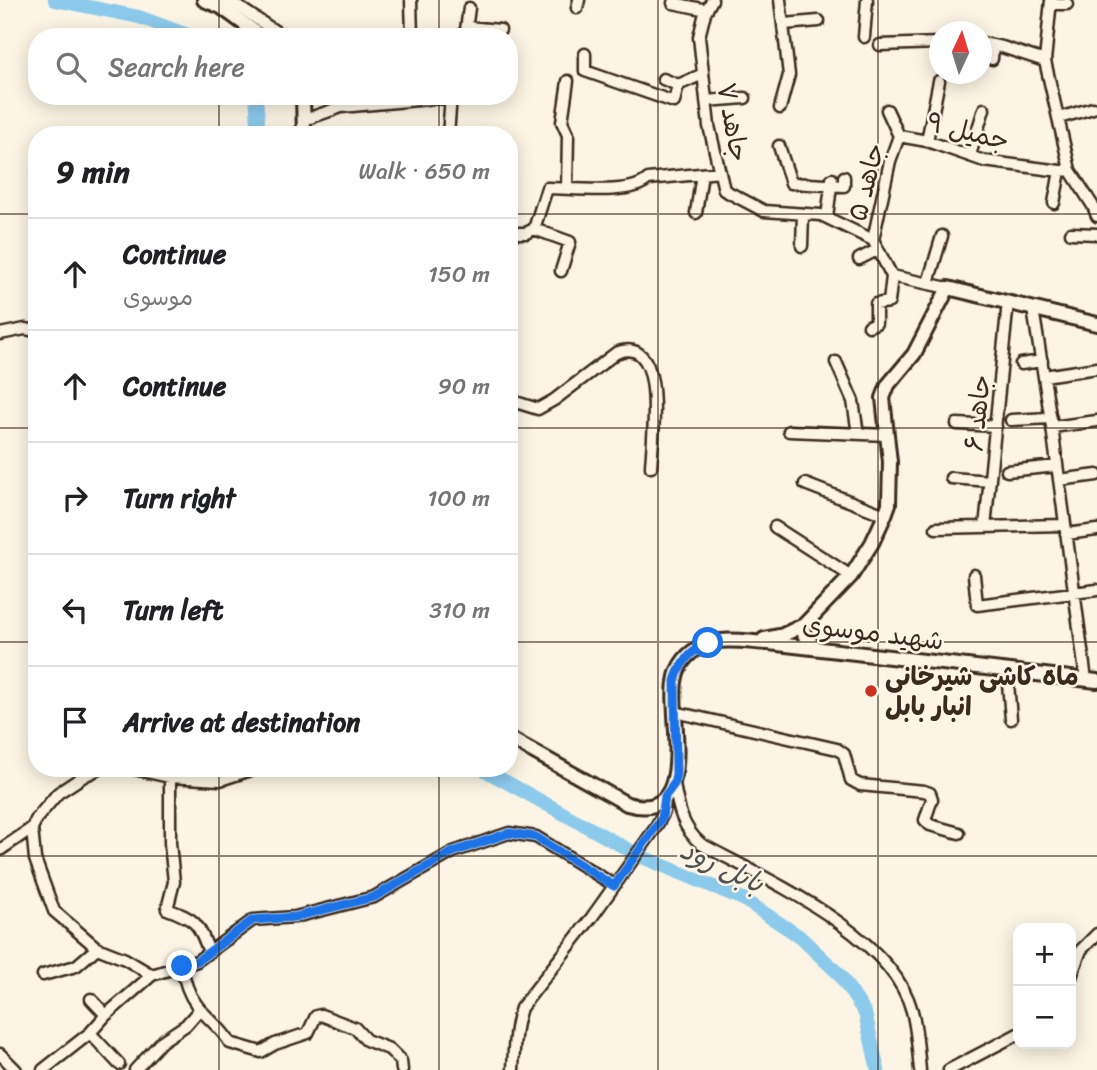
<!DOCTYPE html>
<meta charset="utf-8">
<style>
:root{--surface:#fff;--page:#f2f2f2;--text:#202124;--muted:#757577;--line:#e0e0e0}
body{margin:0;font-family:Sriracha,"Playpen Sans Arabic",sans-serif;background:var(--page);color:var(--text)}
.controls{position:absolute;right:21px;bottom:21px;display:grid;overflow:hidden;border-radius:14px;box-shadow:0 4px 18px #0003}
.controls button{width:63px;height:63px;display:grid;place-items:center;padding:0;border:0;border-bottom:2px solid var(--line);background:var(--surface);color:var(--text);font:35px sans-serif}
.compass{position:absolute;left:929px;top:21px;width:63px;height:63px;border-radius:50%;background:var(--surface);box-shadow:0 4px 18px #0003;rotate:4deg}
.stop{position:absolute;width:21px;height:21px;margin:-16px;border:5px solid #1a73e8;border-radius:50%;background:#fff}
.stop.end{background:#1a73e8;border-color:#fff;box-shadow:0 2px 7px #0008}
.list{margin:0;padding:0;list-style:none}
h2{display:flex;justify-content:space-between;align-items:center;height:91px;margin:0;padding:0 28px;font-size:30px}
h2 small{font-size:23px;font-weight:400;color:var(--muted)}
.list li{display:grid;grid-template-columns:46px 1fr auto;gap:21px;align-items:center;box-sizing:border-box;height:112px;padding:0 28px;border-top:2px solid var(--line)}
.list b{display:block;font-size:26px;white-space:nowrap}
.list p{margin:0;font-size:23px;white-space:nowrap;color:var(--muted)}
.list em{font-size:23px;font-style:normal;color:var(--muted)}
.icon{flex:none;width:38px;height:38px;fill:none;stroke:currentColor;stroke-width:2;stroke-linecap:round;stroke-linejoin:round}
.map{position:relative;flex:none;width:1097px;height:1070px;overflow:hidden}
.search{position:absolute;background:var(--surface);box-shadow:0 4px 18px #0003;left:28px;top:28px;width:490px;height:77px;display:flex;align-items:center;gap:18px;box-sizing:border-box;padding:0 24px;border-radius:28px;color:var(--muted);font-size:26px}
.panel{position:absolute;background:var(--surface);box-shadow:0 4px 18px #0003;left:28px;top:126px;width:490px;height:651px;border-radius:28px}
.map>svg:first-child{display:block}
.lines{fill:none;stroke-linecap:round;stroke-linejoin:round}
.river{stroke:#8ccaec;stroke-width:14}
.minor-casing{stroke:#3b2a1e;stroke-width:15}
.major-casing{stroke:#3b2a1e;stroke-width:18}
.minor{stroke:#fcf5e5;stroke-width:10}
.major{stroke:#fcf5e5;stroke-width:12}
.route{stroke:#1a73e8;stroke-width:9}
.grid{fill:none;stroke:#3b2a1e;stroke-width:2;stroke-opacity:0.55}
.poi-dot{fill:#c8321e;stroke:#fcf5e5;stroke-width:2.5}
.labels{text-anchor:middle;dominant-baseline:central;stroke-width:5;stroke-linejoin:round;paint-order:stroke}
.street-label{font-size:26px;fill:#3b2a1e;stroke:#fcf5e5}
.poi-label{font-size:26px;font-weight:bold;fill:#3b2a1e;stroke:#fcf5e5;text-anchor:start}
.water-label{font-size:28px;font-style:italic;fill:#4f5252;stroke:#fcf5e5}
</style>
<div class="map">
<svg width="1097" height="1070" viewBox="0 0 1097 1070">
<rect width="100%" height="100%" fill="#fcf5e5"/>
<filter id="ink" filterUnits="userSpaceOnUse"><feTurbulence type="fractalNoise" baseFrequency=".0143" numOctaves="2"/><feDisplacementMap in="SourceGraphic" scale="14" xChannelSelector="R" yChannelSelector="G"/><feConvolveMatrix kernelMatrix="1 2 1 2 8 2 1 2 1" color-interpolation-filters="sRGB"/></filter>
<g filter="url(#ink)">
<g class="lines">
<path class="river" d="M 55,0 L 139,17 L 193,37
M 256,96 L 259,135
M 481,768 L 640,856 L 743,899 L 799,936 L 839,974 L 865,1013 L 878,1070"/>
<defs>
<path id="minor" d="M 228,0 L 284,37
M 411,0 L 412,37
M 712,0 L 705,13 L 699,37 L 709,126 L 724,190 L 764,211 L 821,215 L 873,240
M 1051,0 L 1045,61 L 1070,170 L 1093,206 L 1097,216
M 673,3 L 707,10
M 1051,4 L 1067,4
M 577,8 L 579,0
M 784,24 L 819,21
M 467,27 L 500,30
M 465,37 L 469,8
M 864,37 L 867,0
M 982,43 L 1002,47 L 1045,61
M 880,45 L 940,43
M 585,54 L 585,71 L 674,102 L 678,85 L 703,74
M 992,59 L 993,45
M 663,79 L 678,85
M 706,101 L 745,98
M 780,108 L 789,75 L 780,0
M 887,110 L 899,136
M 1059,118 L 1093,108
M 304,120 L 341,107 L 451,97
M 448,135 L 451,96
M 899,136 L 927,141 L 984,161 L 1060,171 L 1070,170
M 927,141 L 939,81
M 779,146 L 791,183 L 844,186 L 844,177
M 970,155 L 984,109
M 567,188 L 568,135 L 562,122 L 568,81
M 1054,203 L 1060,171
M 696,213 L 702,174
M 827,217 L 832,179
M 534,229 L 570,242 L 561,271
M 509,233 L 526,233 L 534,229 L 547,188 C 572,188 631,196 648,179 L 720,172
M 1071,233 L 1097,234
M 802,246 L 803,214
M 859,259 L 877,250
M 892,276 L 873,240 L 890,161 L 899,136
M 892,276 L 948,288
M 928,283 L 942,236
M 1033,309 L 1052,427 L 1086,680
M 869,326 L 876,323 L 876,304 L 889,302 L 892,276
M 0,334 L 25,329 L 37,331
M 836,362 L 853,401 L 858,434
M 1021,364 L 1042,361
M 1044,376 L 1097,368
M 509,400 L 538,409 L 554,400 L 616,353 C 668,332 652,441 651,467
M 1011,420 L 1051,418
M 957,424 L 996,426
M 1052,427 L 1097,421
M 789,431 L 887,435
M 1007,471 L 1057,466
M 951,478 L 990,481
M 1059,480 L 1097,475
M 805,484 L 885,515
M 775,527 L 851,576
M 985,527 L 1008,302
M 936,528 L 1064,525
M 1066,534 L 1097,530
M 974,575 L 977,605 L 1097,590
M 1007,671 L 1011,719
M 675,712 L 837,749 L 844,754 L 851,780 L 860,785 L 924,791 L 930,793 L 932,799 L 925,820 L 930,825 L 959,833
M 101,768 L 84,776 L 58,793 L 37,818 L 32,828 L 35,859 L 54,911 L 97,948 L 125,959 L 152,975
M 129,768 L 170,777 L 220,780 L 257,768
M 170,777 L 170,843 L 174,882 L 167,909 C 197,920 198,923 209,952
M 674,784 C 678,807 682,828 701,844 C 766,879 892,934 912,1011 C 917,1030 918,1051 920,1070
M 0,850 L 32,828
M 182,966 C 184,980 187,992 196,1004 C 206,1018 221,1027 230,1043 L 261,1052 L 275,1044 L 308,1033 L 316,1016 L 321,1015 L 355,1028 L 366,1040 L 389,1049 L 401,1061 L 402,1070
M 43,975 L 76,966 L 97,948
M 1071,977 L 1081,950 L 1097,934
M 91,999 L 106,1015
M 90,1033 L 119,1064
M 0,1054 L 16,1070
M 43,1070 L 90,1033 L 106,1015 L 152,975 L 197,961 L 253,920 L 295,917 L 374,897 L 453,852 L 509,833 L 536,837 L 614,885
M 135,1070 L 162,1041 L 186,1025 L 200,1009
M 513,1070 C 514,1049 514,1028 521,1008 L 592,917 L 654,830 L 664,812 L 665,796
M 949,1070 L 1018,1034"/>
<path id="major" d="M 204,0 L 221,7 L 262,37
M 303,96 L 304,135
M 804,625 L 851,576 L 872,543 L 885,515 L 889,504 L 890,462 L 883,398 L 888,385 L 914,354 L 948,288 L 1097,324
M 764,639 L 783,635 L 804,625 C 802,637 807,641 817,648
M 509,738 L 627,804 C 700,824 669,717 675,682 C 677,665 688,652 704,645 C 723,637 748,642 769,643 L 1097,681"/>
</defs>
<use href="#minor" class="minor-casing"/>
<use href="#major" class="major-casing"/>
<use href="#minor" class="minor"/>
<use href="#major" class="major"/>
</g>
</g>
<g class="lines" filter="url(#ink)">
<path class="route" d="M 182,966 L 197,961 L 253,920 L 295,917 L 374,897 L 453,852 L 509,833 L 536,837 L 614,886 L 662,818 L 665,796 L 674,784 L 676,774 L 675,681 C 680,663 690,651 708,643"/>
</g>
<path class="grid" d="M 219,0 L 219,37M 439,0 L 439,37M 658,0 L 658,1070M 878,0 L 878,1070M 219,96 L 219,135M 439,96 L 439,135M 0,214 L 37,214M 509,214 L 1097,214M 0,428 L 37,428M 509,428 L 1097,428M 0,642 L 37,642M 509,642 L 1097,642M 219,768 L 219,1070M 439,768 L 439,1070M 0,856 L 1097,856"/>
<circle class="poi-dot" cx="871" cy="691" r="7"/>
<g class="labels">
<g class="street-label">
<text transform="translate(733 122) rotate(80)">جاهد ۷</text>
<text transform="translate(968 131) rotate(14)">جمیل ۹</text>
<text transform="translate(866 182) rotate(-76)">جاهد ۵</text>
<text transform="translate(977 413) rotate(-84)">جاهد ۶</text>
<text transform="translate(873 632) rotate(7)">شهید موسوی</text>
</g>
<g class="poi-label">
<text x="885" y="676">ماه کاشی شیرخانی<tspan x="885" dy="30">انبار بابل</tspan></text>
</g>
<g class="water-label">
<text transform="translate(722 866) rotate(25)">بابل رود</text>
</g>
</g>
</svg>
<div class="controls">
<button>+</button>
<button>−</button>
</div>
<svg class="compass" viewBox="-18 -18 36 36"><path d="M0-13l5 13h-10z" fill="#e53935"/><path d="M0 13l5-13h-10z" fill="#757577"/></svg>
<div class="stop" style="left:708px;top:643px"></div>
<div class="stop end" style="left:182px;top:966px"></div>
<div class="search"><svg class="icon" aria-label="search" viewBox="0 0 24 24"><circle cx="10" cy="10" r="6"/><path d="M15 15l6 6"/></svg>Search here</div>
<section class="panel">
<h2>9 min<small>Walk · 650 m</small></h2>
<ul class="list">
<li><svg class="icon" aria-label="ahead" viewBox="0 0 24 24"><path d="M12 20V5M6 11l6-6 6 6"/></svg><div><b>Continue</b><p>موسوی</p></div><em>150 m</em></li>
<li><svg class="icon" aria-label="ahead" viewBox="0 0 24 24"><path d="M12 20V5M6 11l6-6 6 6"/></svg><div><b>Continue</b></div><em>90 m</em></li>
<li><svg class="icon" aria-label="right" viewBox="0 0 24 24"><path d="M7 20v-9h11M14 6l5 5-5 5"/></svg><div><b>Turn right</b></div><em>100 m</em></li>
<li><svg class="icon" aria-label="left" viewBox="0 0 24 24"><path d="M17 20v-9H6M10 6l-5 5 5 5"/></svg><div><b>Turn left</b></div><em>310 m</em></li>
<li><svg class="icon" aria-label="arrive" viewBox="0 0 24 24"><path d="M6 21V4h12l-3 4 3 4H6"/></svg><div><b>Arrive at destination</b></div></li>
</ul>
</section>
</div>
